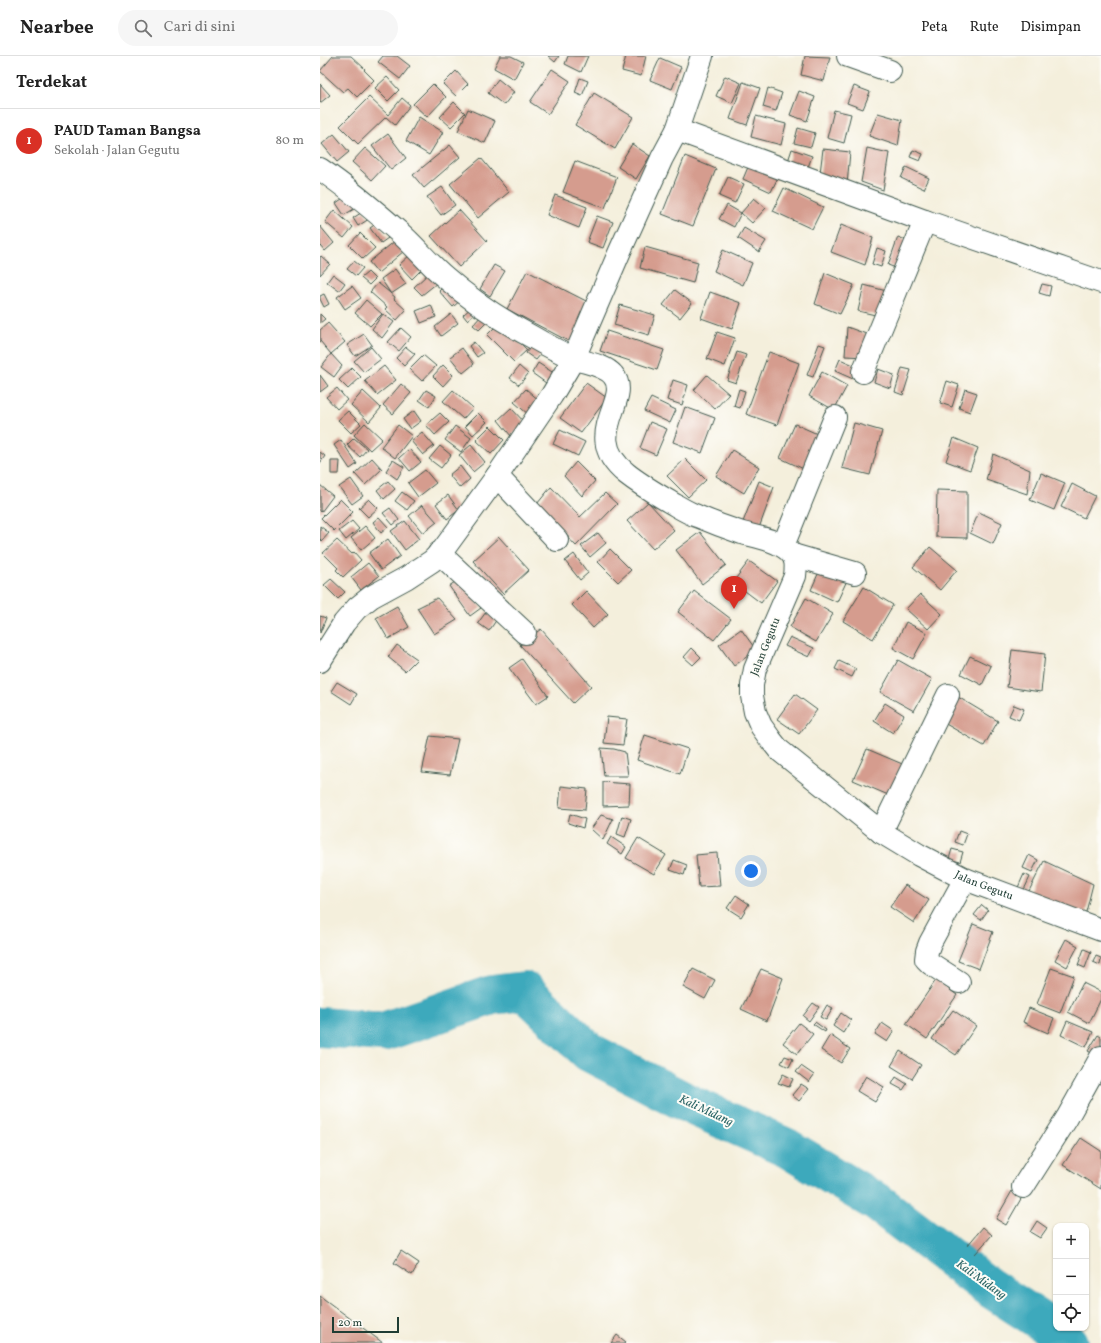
<!DOCTYPE html>
<html lang="id">
<meta charset="utf-8">
<style>
:root{--surface:#fff;--page:#f6f6f6;--text:#222;--muted:#767676;--line:#e0e0e0;--accent:#d93025}
body{margin:0;font-family:Vollkorn,serif;background:var(--page);color:var(--text)}
.controls{position:absolute;right:12px;bottom:12px;display:grid;overflow:hidden;border-radius:8px;box-shadow:0 1px 3px #0004}
.controls button{width:36px;height:36px;display:grid;place-items:center;padding:0;border:0;border-bottom:1px solid var(--line);background:var(--surface);color:var(--text);font:20px sans-serif}
.scale{position:absolute;left:12px;bottom:10px;width:67px;box-sizing:border-box;padding-left:4px;border:2px solid #1f3d34;border-top:0;font-size:11px;line-height:14px;white-space:nowrap;color:#1f3d34;-webkit-text-stroke:3px #fdfcf7;paint-order:stroke}
.you{position:absolute;left:431px;top:815px;width:14px;height:14px;margin:-10px;border:3px solid #fff;border-radius:50%;background:#1a73e8;box-shadow:0 0 0 6px #1a73e833}
.badge{display:grid;place-items:center;width:26px;height:26px;border-radius:50%;background:var(--accent);color:#fff;font-size:13px;font-weight:700}
.pin{position:absolute;translate:-50% -33px;filter:drop-shadow(0 1px 2px #0008)}
.pin::after{content:'';position:absolute;top:21px;width:14px;height:12px;background:inherit;clip-path:polygon(0 0,100% 0,50% 100%)}
.list{margin:0;padding:0;list-style:none}
h2{display:flex;justify-content:space-between;align-items:center;height:52px;margin:0;padding:0 16px;font-size:17px}
h2 small{font-size:13px;font-weight:400;color:var(--muted)}
.list li{display:grid;grid-template-columns:26px 1fr auto;gap:12px;align-items:center;box-sizing:border-box;height:64px;padding:0 16px;border-top:1px solid var(--line)}
.list b{display:block;font-size:15px;white-space:nowrap}
.list p{margin:0;font-size:13px;white-space:nowrap;color:var(--muted)}
.list em{font-size:13px;font-style:normal;color:var(--muted)}
.icon{flex:none;width:22px;height:22px;fill:none;stroke:currentColor;stroke-width:2;stroke-linecap:round;stroke-linejoin:round}
.map{position:relative;flex:none;width:781px;height:1287px;overflow:hidden}
header{display:flex;align-items:center;gap:24px;box-sizing:border-box;height:56px;padding:0 20px;background:var(--surface);border-bottom:1px solid var(--line)}
header strong{font-size:19px}
nav{display:flex;gap:22px;margin-inline-start:auto;font-size:14px}
.search{width:280px;height:36px;background:var(--page);display:flex;align-items:center;gap:10px;box-sizing:border-box;padding:0 14px;border-radius:22px;color:var(--muted);font-size:15px}
main{display:flex}
aside{flex:1;background:var(--surface)}
.map>svg:first-child{display:block}
.lines{fill:none;stroke-linecap:round;stroke-linejoin:round}
.river{stroke:#3ca9bc;stroke-width:40}
.building{fill:#d59c8e}
.minor-casing{stroke:#3f584d;stroke-width:24}
.minor{stroke:#fff;stroke-width:22}
.labels{text-anchor:middle;dominant-baseline:central;stroke-width:4;stroke-linejoin:round;paint-order:stroke}
.street-label{font-size:11px;fill:#1f3d34;stroke:#fdfcf7}
.water-label{font-size:12px;font-style:italic;fill:#296364;stroke:#fdfcf7}
</style>
<header>
<strong>Nearbee</strong>
<div class="search"><svg class="icon" aria-label="search" viewBox="0 0 24 24"><circle cx="10" cy="10" r="6"/><path d="M15 15l6 6"/></svg>Cari di sini</div>
<nav><a>Peta</a><a>Rute</a><a>Disimpan</a></nav>
</header>
<main>
<aside>
<h2>Terdekat<small></small></h2>
<ul class="list">
<li><span class="badge">1</span><div><b>PAUD Taman Bangsa</b><p>Sekolah · Jalan Gegutu</p></div><em>80 m</em></li>
</ul>
</aside>
<div class="map">
<svg width="781" height="1287" viewBox="0 0 781 1287">
<rect width="100%" height="100%" fill="#fdfcf7"/>
<filter id="ink" filterUnits="userSpaceOnUse"><feTurbulence type="fractalNoise" baseFrequency=".025" numOctaves="2"/><feDisplacementMap in="SourceGraphic" scale="8" xChannelSelector="R" yChannelSelector="G"/><feConvolveMatrix kernelMatrix="1 2 1 2 8 2 1 2 1" color-interpolation-filters="sRGB"/></filter>
<filter id="wash" filterUnits="userSpaceOnUse"><feTurbulence type="fractalNoise" baseFrequency=".012" numOctaves="4" result="noise"/><feDisplacementMap in="SourceGraphic" scale="16" xChannelSelector="R" yChannelSelector="G"/><feGaussianBlur stdDeviation="0.9" result="paint"/><feColorMatrix in="noise" values="0 0 0 0 0 0 0 0 0 0 0 0 0 0 0 0 0 1.4 0 .05"/><feComposite in="paint" operator="in"/></filter>
<g filter="url(#wash)">
<rect width="100%" height="100%" fill="#f4efdc"/>
<g class="lines">
<path class="river" d="M 0,971 L 63,976 L 172,939 L 205,935 L 269,996 L 371,1049 L 467,1092 L 558,1147 L 667,1230 L 730,1271 L 748,1287"/>
</g>
<g id="blocks">
<path class="building" d="M 13,0 L 31,0 L 45,13 L 44,14 L 54,24 L 37,41 L 28,32 L 23,36 L 0,15 Z
M 63,0 L 77,0 L 90,10 L 80,23 L 58,6 Z
M 180,0 L 191,0 L 203,6 L 194,23 L 174,12 Z
M 228,0 L 239,0 L 235,6 Z
M 248,0 L 268,0 L 261,16 L 245,8 Z
M 306,0 L 326,0 L 321,20 L 302,15 Z
M 485,0 L 510,1 L 504,25 L 481,19 Z
M 340,2 L 361,11 L 352,33 L 330,24 Z
M 232,13 L 250,25 L 228,58 L 210,46 Z
M 136,15 L 148,28 L 136,40 L 123,28 Z
M 405,20 L 421,27 L 412,47 L 396,40 Z
M 67,21 L 79,34 L 68,45 L 55,32 Z
M 260,22 L 268,25 L 262,40 L 255,37 Z
M 178,23 L 194,36 L 184,49 L 168,37 Z
M 423,26 L 440,32 L 427,69 L 410,63 Z
M 0,28 L 10,39 L 0,47 Z
M 113,28 L 126,41 L 107,61 L 93,48 Z
M 534,30 L 550,36 L 543,53 L 527,47 Z
M 448,32 L 462,37 L 456,55 L 443,51 Z
M 479,35 L 495,41 L 487,65 L 470,59 Z
M 274,37 L 313,61 L 295,93 L 255,69 Z
M 49,41 L 68,59 L 82,42 L 90,49 L 75,69 L 66,61 L 38,88 L 20,70 Z
M 134,46 L 145,57 L 131,71 L 120,61 Z
M 148,53 L 175,65 L 165,87 L 138,75 Z
M 514,54 L 531,58 L 524,87 L 507,82 Z
M 558,57 L 582,64 L 578,90 L 549,80 Z
M 436,60 L 466,68 L 461,89 L 431,81 Z
M 99,61 L 123,76 L 109,99 L 86,85 Z
M 478,72 L 495,77 L 491,91 L 474,87 Z
M 14,78 L 29,96 L 17,106 L 2,88 Z
M 68,78 L 86,102 L 71,114 L 52,90 Z
M 312,88 L 330,100 L 316,123 L 298,111 Z
M 130,89 L 140,101 L 104,132 L 93,119 Z
M 45,92 L 65,110 L 52,124 L 32,106 Z
M 547,92 L 569,97 L 563,134 L 541,126 Z
M 472,93 L 492,100 L 487,114 L 467,108 Z
M 503,93 L 530,96 L 527,129 L 499,125 Z
M 593,94 L 603,98 L 600,105 L 590,101 Z
M 365,100 L 396,113 L 373,170 L 342,158 Z
M 161,102 L 189,136 L 158,162 L 130,128 Z
M 431,104 L 460,117 L 451,136 L 423,123 Z
M 255,105 L 297,121 L 285,152 L 243,136 Z
M 586,111 L 609,122 L 604,133 L 581,122 Z
M 408,121 L 424,128 L 415,147 L 399,140 Z
M 122,131 L 135,149 L 121,159 L 107,141 Z
M 464,132 L 503,151 L 492,173 L 453,155 Z
M 31,137 L 39,150 L 24,159 L 16,147 Z
M 235,139 L 267,151 L 259,172 L 227,159 Z
M 434,142 L 446,152 L 432,167 L 421,157 Z
M 407,149 L 421,157 L 414,171 L 399,163 Z
M 14,154 L 33,171 L 24,182 L 5,166 Z
M 139,154 L 167,185 L 139,211 L 111,180 Z
M 44,155 L 49,163 L 38,170 L 33,162 Z
M 277,160 L 293,166 L 283,192 L 267,186 Z
M 57,167 L 68,182 L 61,187 L 50,172 Z
M 521,169 L 553,182 L 545,209 L 511,196 Z
M 0,170 L 14,187 L 5,195 L 0,189 Z
M 424,172 L 446,185 L 439,196 L 418,182 Z
M 40,177 L 55,192 L 43,203 L 29,189 Z
M 578,181 L 591,186 L 581,214 L 568,209 Z
M 75,185 L 84,195 L 58,217 L 49,206 Z
M 325,191 L 378,206 L 373,227 L 320,212 Z
M 557,192 L 566,195 L 561,211 L 552,208 Z
M 403,194 L 432,207 L 423,229 L 394,215 Z
M 91,198 L 103,212 L 92,223 L 79,209 Z
M 1,200 L 10,208 L 0,219 L 0,201 Z
M 34,205 L 43,212 L 36,220 L 27,213 Z
M 174,209 L 185,215 L 170,240 L 160,233 Z
M 75,213 L 86,228 L 71,238 L 61,223 Z
M 207,215 L 272,248 L 252,287 L 187,253 Z
M 48,216 L 55,223 L 49,229 L 41,222 Z
M 505,217 L 534,229 L 520,258 L 495,248 Z
M 13,218 L 25,227 L 19,235 L 7,226 Z
M 108,218 L 117,227 L 102,239 L 94,231 Z
M 128,226 L 143,242 L 133,251 L 119,235 Z
M 58,227 L 75,241 L 74,243 L 86,254 L 77,264 L 65,253 L 67,251 L 50,236 Z
M 722,228 L 731,230 L 729,240 L 719,237 Z
M 544,229 L 570,236 L 564,261 L 538,255 Z
M 32,230 L 41,242 L 25,253 L 17,241 Z
M 355,234 L 372,247 L 360,262 L 343,249 Z
M 390,236 L 421,247 L 412,273 L 381,262 Z
M 4,238 L 9,248 L 4,251 L 0,243 L 0,240 Z
M 46,244 L 62,258 L 50,270 L 35,257 Z
M 111,249 L 116,261 L 101,267 L 96,255 Z
M 300,249 L 335,259 L 329,279 L 294,269 Z
M 153,250 L 157,255 L 147,264 L 143,259 Z
M 0,258 L 5,263 L 0,267 Z
M 63,258 L 74,266 L 62,282 L 52,273 Z
M 131,258 L 138,267 L 121,280 L 115,271 Z
M 162,259 L 169,264 L 159,274 L 153,269 Z
M 180,266 L 207,294 L 194,306 L 167,279 Z
M 8,267 L 25,286 L 11,298 L 0,285 L 0,274 Z
M 527,271 L 549,279 L 546,301 L 525,300 Z
M 81,272 L 91,281 L 79,295 L 68,286 Z
M 287,275 L 344,294 L 337,314 L 280,295 Z
M 397,276 L 415,282 L 405,310 L 387,303 Z
M 44,278 L 52,289 L 35,300 L 27,289 Z
M 154,286 L 163,297 L 157,301 L 149,290 Z
M 214,286 L 225,293 L 216,304 L 206,297 Z
M 499,288 L 505,290 L 493,321 L 487,319 Z
M 51,291 L 61,303 L 44,316 L 34,305 Z
M 86,291 L 95,298 L 84,310 L 76,302 Z
M 142,292 L 154,308 L 143,317 L 130,301 Z
M 417,296 L 426,299 L 416,327 L 407,324 Z
M 449,296 L 479,307 L 457,369 L 426,358 Z
M 11,298 L 22,310 L 14,321 L 1,311 Z
M 103,299 L 116,310 L 102,325 L 89,313 Z
M 520,303 L 538,311 L 533,323 L 515,315 Z
M 218,307 L 240,321 L 233,332 L 212,317 Z
M 123,309 L 133,319 L 123,330 L 113,320 Z
M 64,310 L 76,324 L 57,339 L 45,325 Z
M 199,310 L 208,318 L 199,329 L 190,322 Z
M 32,312 L 41,321 L 28,333 L 19,324 Z
M 582,312 L 591,314 L 583,339 L 575,336 Z
M 558,313 L 574,319 L 570,332 L 554,326 Z
M 502,316 L 527,330 L 514,354 L 489,340 Z
M 0,319 L 8,330 L 0,336 Z
M 387,319 L 409,338 L 395,353 L 374,334 Z
M 353,324 L 368,329 L 362,349 L 347,344 Z
M 627,325 L 639,329 L 632,351 L 620,347 Z
M 266,327 L 287,342 L 261,377 L 240,362 Z
M 81,328 L 91,337 L 73,358 L 63,349 Z
M 17,332 L 27,344 L 17,353 L 6,341 Z
M 206,333 L 221,346 L 209,359 L 194,346 Z
M 419,333 L 425,335 L 420,352 L 414,350 Z
M 645,333 L 657,337 L 650,356 L 639,352 Z
M 106,334 L 116,340 L 109,351 L 99,344 Z
M 133,334 L 153,352 L 143,363 L 123,345 Z
M 43,335 L 61,352 L 49,366 L 31,349 Z
M 331,342 L 356,354 L 350,367 L 324,355 Z
M 365,351 L 395,362 L 382,397 L 353,386 Z
M 191,352 L 206,368 L 191,380 L 178,364 Z
M 28,355 L 41,368 L 31,377 L 18,364 Z
M 94,355 L 101,365 L 90,373 L 83,363 Z
M 120,357 L 129,366 L 115,379 L 106,369 Z
M 158,357 L 167,366 L 153,379 L 145,370 Z
M 330,366 L 347,373 L 336,399 L 320,392 Z
M 45,367 L 62,383 L 50,394 L 34,379 Z
M 534,367 L 562,375 L 550,419 L 522,412 Z
M 475,368 L 504,381 L 488,415 L 460,402 Z
M 78,369 L 92,380 L 75,402 L 61,391 Z
M 135,370 L 151,382 L 141,396 L 125,384 Z
M 170,370 L 184,384 L 171,398 L 156,384 Z
M 240,374 L 265,386 L 258,400 L 233,388 Z
M 102,376 L 114,390 L 103,399 L 91,385 Z
M 34,382 L 47,393 L 40,401 L 27,389 Z
M 634,382 L 658,392 L 650,414 L 626,405 Z
M 21,384 L 37,408 L 30,413 L 14,389 Z
M 151,389 L 165,406 L 153,416 L 139,399 Z
M 120,390 L 131,399 L 121,412 L 109,403 Z
M 89,393 L 101,406 L 90,415 L 79,402 Z
M 412,394 L 439,411 L 424,437 L 396,420 Z
M 0,396 L 5,400 L 0,407 Z
M 673,398 L 710,414 L 707,438 L 666,424 Z
M 52,402 L 62,413 L 45,429 L 35,418 Z
M 365,403 L 386,424 L 368,441 L 347,420 Z
M 73,404 L 84,411 L 77,423 L 66,415 Z
M 11,405 L 20,405 L 19,418 L 11,418 Z
M 256,406 L 275,425 L 262,440 L 244,420 Z
M 140,410 L 150,423 L 140,432 L 129,419 Z
M 105,414 L 116,427 L 98,441 L 88,427 Z
M 721,417 L 745,427 L 734,454 L 710,444 Z
M 31,423 L 43,440 L 32,448 L 19,431 Z
M 68,425 L 75,433 L 64,443 L 57,434 Z
M 439,425 L 454,431 L 439,472 L 423,466 Z
M 752,428 L 775,440 L 764,462 L 741,451 Z
M 0,429 L 13,440 L 1,456 L 0,455 Z
M 231,431 L 260,461 L 285,437 L 297,448 L 256,490 L 217,448 Z
M 617,434 L 647,435 L 647,482 L 616,481 Z
M 82,436 L 94,445 L 87,454 L 75,445 Z
M 128,439 L 139,454 L 127,463 L 116,448 Z
M 20,443 L 33,456 L 14,475 L 1,462 Z
M 49,443 L 58,452 L 48,461 L 39,452 Z
M 328,446 L 354,474 L 333,493 L 307,465 Z
M 102,449 L 117,466 L 103,477 L 89,460 Z
M 70,452 L 79,464 L 73,469 L 63,457 Z
M 659,456 L 682,467 L 673,488 L 650,477 Z
M 59,461 L 68,471 L 61,477 L 53,466 Z
M 32,465 L 39,473 L 26,484 L 19,475 Z
M 85,465 L 99,483 L 85,494 L 71,475 Z
M 0,470 L 9,477 L 2,485 L 0,483 Z
M 45,470 L 55,482 L 41,494 L 31,482 Z
M 380,476 L 406,509 L 382,528 L 356,494 Z
M 278,477 L 286,487 L 270,501 L 261,490 Z
M 179,481 L 209,514 L 183,538 L 153,505 Z
M 68,483 L 80,500 L 61,514 L 49,497 Z
M 17,484 L 32,498 L 34,496 L 41,504 L 23,521 L 16,514 L 18,512 L 3,497 Z
M 610,491 L 637,514 L 620,534 L 593,511 Z
M 290,493 L 311,514 L 298,526 L 278,506 Z
M 254,498 L 268,517 L 260,524 L 245,505 Z
M 429,505 L 457,525 L 441,547 L 413,526 Z
M 48,507 L 59,520 L 41,534 L 31,521 Z
M 502,509 L 529,520 L 517,546 L 491,534 Z
M 141,522 L 161,552 L 150,560 L 129,530 Z
M 11,523 L 25,536 L 18,543 L 4,529 Z
M 544,531 L 573,549 L 553,583 L 523,565 Z
M 266,535 L 288,558 L 273,572 L 252,549 Z
M 374,535 L 411,563 L 394,584 L 358,556 Z
M 600,538 L 622,558 L 608,573 L 586,553 Z
M 117,542 L 137,564 L 114,578 L 97,552 Z
M 486,542 L 513,558 L 496,586 L 470,571 Z
M 77,550 L 89,571 L 68,583 L 56,562 Z
M 166,556 L 177,563 L 169,575 L 158,567 Z
M 0,560 L 6,562 L 0,577 Z
M 586,566 L 607,577 L 593,603 L 573,592 Z
M 221,573 L 271,630 L 253,647 L 200,589 Z
M 421,573 L 436,594 L 414,610 L 399,589 Z
M 470,581 L 494,592 L 489,601 L 465,590 Z
M 77,589 L 97,603 L 85,615 L 68,601 Z
M 372,592 L 381,601 L 373,609 L 364,601 Z
M 692,594 L 725,598 L 721,636 L 687,631 Z
M 650,600 L 671,610 L 662,629 L 641,618 Z
M 202,603 L 228,640 L 216,648 L 189,612 Z
M 578,604 L 612,623 L 594,655 L 560,636 Z
M 519,605 L 536,613 L 532,621 L 515,613 Z
M 17,626 L 37,638 L 31,648 L 11,635 Z
M 475,638 L 497,654 L 479,678 L 457,663 Z
M 638,641 L 678,665 L 664,690 L 624,667 Z
M 565,647 L 584,659 L 573,677 L 554,665 Z
M 694,649 L 704,653 L 699,664 L 689,660 Z
M 287,661 L 307,663 L 303,689 L 284,687 Z
M 325,679 L 368,693 L 360,718 L 317,704 Z
M 110,680 L 138,683 L 130,719 L 102,716 Z
M 281,692 L 294,693 L 305,696 L 308,720 L 284,720 Z
M 547,693 L 587,710 L 573,741 L 533,724 Z
M 283,726 L 310,728 L 309,749 L 283,750 Z
M 241,730 L 267,733 L 265,754 L 239,752 Z
M 250,758 L 265,763 L 263,772 L 248,767 Z
M 281,759 L 293,763 L 283,784 L 271,773 Z
M 302,760 L 311,763 L 305,781 L 297,778 Z
M 639,775 L 647,778 L 643,789 L 635,786 Z
M 291,781 L 306,791 L 302,798 L 287,788 Z
M 318,782 L 346,799 L 334,818 L 306,802 Z
M 632,793 L 643,796 L 640,806 L 629,803 Z
M 397,797 L 400,830 L 379,831 L 376,799 Z
M 709,799 L 718,804 L 712,816 L 703,812 Z
M 354,804 L 367,809 L 364,819 L 350,814 Z
M 724,805 L 773,828 L 765,860 L 708,837 Z
M 704,818 L 710,821 L 702,838 L 696,836 Z
M 585,829 L 609,844 L 594,867 L 570,851 Z
M 416,839 L 429,848 L 421,861 L 407,852 Z
M 662,849 L 668,854 L 661,864 L 654,859 Z
M 653,868 L 673,876 L 659,913 L 638,905 Z
M 746,883 L 758,890 L 747,911 L 735,904 Z
M 764,893 L 771,896 L 765,912 L 758,909 Z
M 776,900 L 781,902 L 780,909 L 773,906 Z
M 731,912 L 754,920 L 740,957 L 717,948 Z
M 373,913 L 395,924 L 385,943 L 363,931 Z
M 441,913 L 463,922 L 447,965 L 421,953 Z
M 616,924 L 637,939 L 607,983 L 586,968 Z
M 763,927 L 781,936 L 781,943 L 769,967 L 748,956 Z
M 493,947 L 499,951 L 489,965 L 483,960 Z
M 507,949 L 513,952 L 506,964 L 500,961 Z
M 709,952 L 734,962 L 728,977 L 703,966 Z
M 633,954 L 656,970 L 636,999 L 612,983 Z
M 521,957 L 531,964 L 523,977 L 513,970 Z
M 747,965 L 773,976 L 766,991 L 741,979 Z
M 495,966 L 506,974 L 505,976 L 493,968 Z
M 479,967 L 493,978 L 477,998 L 463,987 Z
M 562,967 L 574,975 L 567,986 L 555,978 Z
M 510,979 L 530,993 L 521,1007 L 501,994 Z
M 778,979 L 781,981 L 781,989 L 775,999 L 768,995 Z
M 580,995 L 601,1009 L 592,1023 L 571,1010 Z
M 465,1000 L 473,1003 L 469,1011 L 461,1007 Z
M 481,1010 L 494,1019 L 489,1026 L 476,1016 Z
M 463,1018 L 473,1023 L 469,1031 L 458,1027 Z
M 546,1020 L 564,1031 L 555,1046 L 537,1035 Z
M 576,1021 L 587,1028 L 583,1034 L 572,1028 Z
M 481,1028 L 489,1033 L 479,1045 L 472,1039 Z
M 761,1082 L 781,1095 L 781,1133 L 743,1109 Z
M 692,1135 L 702,1141 L 686,1169 L 676,1163 Z
M 717,1165 L 727,1172 L 720,1182 L 710,1176 Z
M 663,1171 L 672,1179 L 655,1198 L 647,1190 Z
M 81,1195 L 99,1207 L 92,1219 L 74,1207 Z
M 0,1240 L 63,1287 L 0,1287 Z
M 297,1279 L 306,1286 L 305,1287 L 291,1287 Z"/>
</g>
</g>
<g filter="url(#ink)">
<use href="#blocks" fill-opacity="0" stroke="#3f584d" stroke-width="1"/>
<g class="lines">
<defs>
<g id="minor">
<path d="M 528,0 L 570,15"/>
<path d="M 357,74 L 605,165 L 543,316"/>
<path id="s1" d="M 0,113 C 28,132 54,154 80,177 C 96,191 109,208 126,222 C 153,246 184,266 216,283 C 228,290 240,296 253,302 C 265,307 283,308 293,319 C 314,344 258,379 307,418 C 321,429 335,437 350,446 C 359,451 368,457 377,460 C 391,466 407,472 422,477 C 437,481 457,484 469,495 C 477,502 476,511 475,520 L 435,613 L 432,629 L 432,640 L 435,656 L 441,670 L 451,684 L 459,694 L 561,776 L 599,799 L 645,823 L 781,874"/>
<path d="M 605,165 L 781,226"/>
<path d="M 177,420 L 237,484"/>
<path d="M 463,490 L 515,361"/>
<path d="M 119,497 L 205,577"/>
<path d="M 473,499 L 535,517"/>
<path d="M 0,605 L 24,567 L 37,552 L 51,541 L 86,522 L 112,505 L 123,494 L 177,420 L 232,339 L 254,302 L 300,195 L 342,102 L 357,74 L 382,0"/>
<path d="M 561,776 L 628,639"/>
<path d="M 639,926 L 611,908 L 606,903 L 607,895 L 610,887 L 645,823"/>
<path d="M 703,1131 L 747,1062 L 781,1001"/>
</g>
</defs>
<use href="#minor" class="minor-casing"/>
<use href="#minor" class="minor"/>
</g>
</g>
<g class="labels">
<g class="street-label">
<text transform="translate(446 591) rotate(-68)">Jalan Gegutu</text>
<text stroke="none"><textPath href="#s1" startOffset="1115">Jalan Gegutu</textPath></text>
</g>
<g class="water-label">
<text transform="translate(386 1055) rotate(25)">Kali Midang</text>
<text transform="translate(661 1224) rotate(36)">Kali Midang</text>
</g>
</g>
</svg>
<div class="controls">
<button>+</button>
<button>−</button>
<button><svg class="icon" aria-label="locate" viewBox="0 0 24 24"><circle cx="12" cy="12" r="6"/><path d="M12 2v4M12 18v4M2 12h4M18 12h4"/></svg></button>
</div>
<div class="scale">20 m</div>
<div class="you"></div>
<div class="pin badge" style="left:414px;top:553px">1</div>
</div>
</main>
